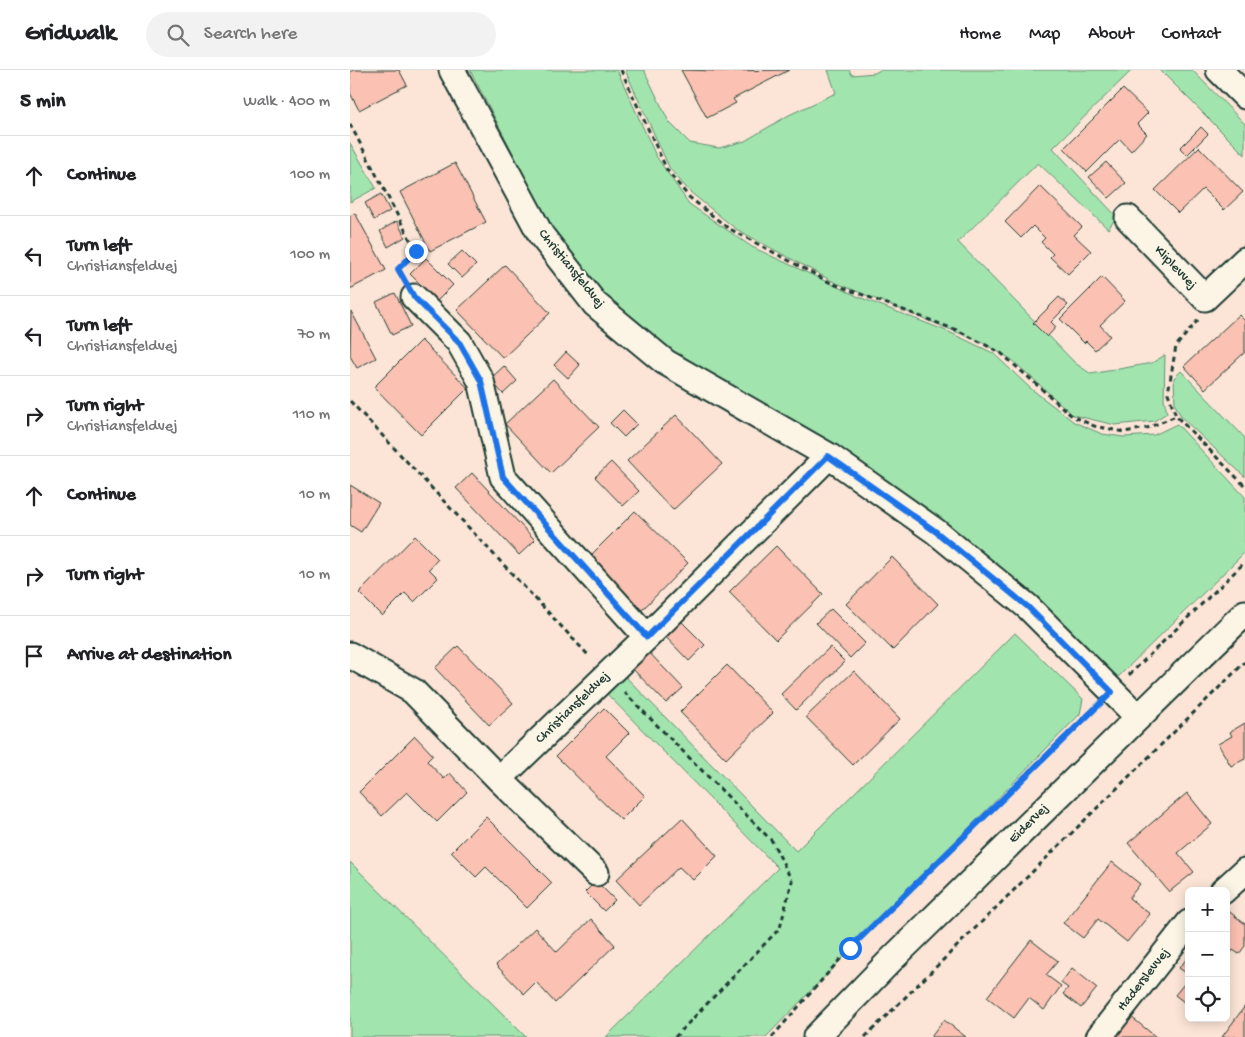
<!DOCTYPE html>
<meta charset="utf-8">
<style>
:root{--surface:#fff;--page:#f2f2f2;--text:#202124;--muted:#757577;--line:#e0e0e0}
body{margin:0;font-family:"Gochi Hand",sans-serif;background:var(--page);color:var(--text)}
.controls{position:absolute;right:15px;bottom:15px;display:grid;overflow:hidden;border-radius:8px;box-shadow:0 2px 12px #0003}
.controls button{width:45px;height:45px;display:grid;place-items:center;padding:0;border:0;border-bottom:1px solid var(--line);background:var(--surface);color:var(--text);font:25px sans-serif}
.stop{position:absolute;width:15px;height:15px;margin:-11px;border:4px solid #1a73e8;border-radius:50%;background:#fff}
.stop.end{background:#1a73e8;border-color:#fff;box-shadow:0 1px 5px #0008}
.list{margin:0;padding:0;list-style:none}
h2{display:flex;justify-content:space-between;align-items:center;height:65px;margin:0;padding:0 20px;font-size:21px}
h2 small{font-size:16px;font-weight:400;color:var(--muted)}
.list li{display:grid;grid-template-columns:32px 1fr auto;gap:15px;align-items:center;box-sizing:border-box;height:80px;padding:0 20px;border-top:1px solid var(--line)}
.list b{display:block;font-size:19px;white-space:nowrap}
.list p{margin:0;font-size:16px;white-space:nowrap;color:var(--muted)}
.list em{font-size:16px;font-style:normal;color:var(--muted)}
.icon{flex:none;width:28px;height:28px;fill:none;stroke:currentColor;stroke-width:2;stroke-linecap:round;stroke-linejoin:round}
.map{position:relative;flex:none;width:895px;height:967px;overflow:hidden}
header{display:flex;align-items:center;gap:30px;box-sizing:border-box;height:70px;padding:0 25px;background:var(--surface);border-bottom:1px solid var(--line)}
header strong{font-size:24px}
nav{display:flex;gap:28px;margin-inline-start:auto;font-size:18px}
.search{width:350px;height:45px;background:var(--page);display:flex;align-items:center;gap:12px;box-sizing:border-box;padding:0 18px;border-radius:28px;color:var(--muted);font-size:19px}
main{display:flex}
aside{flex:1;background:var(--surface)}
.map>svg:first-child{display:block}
.green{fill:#a2e4ae;stroke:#609071}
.building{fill:#fbc1b2;stroke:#1f3d34}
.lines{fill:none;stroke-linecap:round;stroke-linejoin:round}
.minor-casing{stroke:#1f3d34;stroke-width:29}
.path{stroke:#1f3d34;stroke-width:3;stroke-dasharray:5 4;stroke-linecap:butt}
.minor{stroke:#fcf5e5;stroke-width:25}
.route{stroke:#1a73e8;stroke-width:6}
.labels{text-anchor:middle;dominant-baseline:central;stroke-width:4.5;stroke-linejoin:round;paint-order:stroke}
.street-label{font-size:14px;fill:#1f3d34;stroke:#fcf5e5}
</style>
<header>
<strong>Gridwalk</strong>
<div class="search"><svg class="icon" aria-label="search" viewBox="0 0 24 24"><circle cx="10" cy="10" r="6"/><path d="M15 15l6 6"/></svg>Search here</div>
<nav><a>Home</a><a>Map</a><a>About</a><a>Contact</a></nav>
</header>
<main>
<aside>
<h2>5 min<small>Walk · 400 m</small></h2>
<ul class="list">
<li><svg class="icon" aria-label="ahead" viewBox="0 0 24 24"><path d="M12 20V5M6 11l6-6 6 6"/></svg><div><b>Continue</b></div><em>100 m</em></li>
<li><svg class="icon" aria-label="left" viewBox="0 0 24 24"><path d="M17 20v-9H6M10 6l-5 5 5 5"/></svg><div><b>Turn left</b><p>Christiansfeldvej</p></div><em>100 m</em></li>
<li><svg class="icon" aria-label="left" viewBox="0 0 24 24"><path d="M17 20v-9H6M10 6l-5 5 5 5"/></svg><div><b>Turn left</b><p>Christiansfeldvej</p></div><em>70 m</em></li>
<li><svg class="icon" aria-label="right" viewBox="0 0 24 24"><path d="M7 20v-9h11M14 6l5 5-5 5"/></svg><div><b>Turn right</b><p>Christiansfeldvej</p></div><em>110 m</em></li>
<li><svg class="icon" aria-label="ahead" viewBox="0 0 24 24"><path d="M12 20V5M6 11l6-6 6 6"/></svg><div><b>Continue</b></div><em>10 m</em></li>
<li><svg class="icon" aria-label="right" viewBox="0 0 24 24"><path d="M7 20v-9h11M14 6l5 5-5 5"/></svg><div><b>Turn right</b></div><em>10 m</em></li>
<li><svg class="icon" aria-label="arrive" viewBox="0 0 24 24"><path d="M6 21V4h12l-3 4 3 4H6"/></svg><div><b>Arrive at destination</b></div></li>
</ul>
</aside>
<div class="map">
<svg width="895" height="967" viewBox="0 0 895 967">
<rect width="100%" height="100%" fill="#fce5d6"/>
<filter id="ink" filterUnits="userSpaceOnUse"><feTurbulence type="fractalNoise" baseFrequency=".02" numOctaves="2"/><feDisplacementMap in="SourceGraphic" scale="10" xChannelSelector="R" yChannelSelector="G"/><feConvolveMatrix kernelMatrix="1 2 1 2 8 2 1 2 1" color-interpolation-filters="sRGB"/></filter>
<g filter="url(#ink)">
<path class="green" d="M 120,0 L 267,0 L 306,86 L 339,134 L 402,177 L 509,227 L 599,262 L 643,283 L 680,318 L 724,352 L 752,364 L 774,367 L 804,365 L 827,354 L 895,427 L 895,482 L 764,611 L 643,493 L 574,437 L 514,395 L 456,359 L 336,293 L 261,233 L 234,206 L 201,157 Z
M 275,0 L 294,0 L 319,52 L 340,73 L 369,78 L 395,71 L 439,45 L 486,23 L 478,0 L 499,0 L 502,5 L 525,3 L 530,0 L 782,0 L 703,78 L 767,147 L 758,159 L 688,93 L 608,172 L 725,293 L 741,304 L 802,293 L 815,285 L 814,329 L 817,343 L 804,351 L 765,355 L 723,345 L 661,289 L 631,272 L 484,212 L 386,159 L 340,122 L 320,99 Z
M 810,0 L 842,0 L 895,54 L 895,85 Z
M 0,73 L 26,118 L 0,132 Z
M 831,301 L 895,368 L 895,407 L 832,348 L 825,335 L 824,308 Z
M 665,563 L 733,629 L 730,644 L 416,967 L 256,967 L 428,798 L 256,623 L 273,604 L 446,781 Z
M 0,792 L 176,967 L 0,967 Z"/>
<path class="building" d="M 3,0 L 49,0 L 57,15 L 9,40 L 0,23 L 0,2 Z
M 331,0 L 369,1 L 439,0 L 383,29 L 386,33 L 357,48 Z
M 773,19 L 798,43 L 787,54 L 797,64 L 781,81 L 770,69 L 737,102 L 714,78 Z
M 851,57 L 858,64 L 837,85 L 830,78 Z
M 849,77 L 893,122 L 874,140 L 853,119 L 828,143 L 805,120 Z
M 756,92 L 776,113 L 759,128 L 739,107 Z
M 105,93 L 136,152 L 80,181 L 50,122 Z
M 690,116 L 732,157 L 724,165 L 741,181 L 718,204 L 700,187 L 703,184 L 691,172 L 695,168 L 683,156 L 671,168 L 655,152 Z
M 31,124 L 40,141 L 24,150 L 15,133 Z
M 5,143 L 36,200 L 0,219 L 0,146 Z
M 47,151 L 55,167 L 38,177 L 30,161 Z
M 112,181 L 126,195 L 112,208 L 98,194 Z
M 76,188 L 103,215 L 87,231 L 60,204 Z
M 155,195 L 200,243 L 153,288 L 107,240 Z
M 752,207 L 775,231 L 750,255 L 760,266 L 745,280 L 736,271 L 734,273 L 710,249 Z
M 45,223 L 61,256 L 42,265 L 26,232 Z
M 709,227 L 718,235 L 701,252 L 706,257 L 697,267 L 683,253 Z
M 1,241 L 26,288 L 7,298 L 0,286 Z
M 889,245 L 895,251 L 895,282 L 855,319 L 834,296 Z
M 71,270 L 118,318 L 71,365 L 24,317 Z
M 216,282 L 230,295 L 218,308 L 204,295 Z
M 154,296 L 167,311 L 153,324 L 140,309 Z
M 203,309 L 249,357 L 201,403 L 155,354 Z
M 273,340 L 287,354 L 274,367 L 260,353 Z
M 326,345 L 372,394 L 323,440 L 277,391 Z
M 261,392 L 289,421 L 273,436 L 245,407 Z
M 122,403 L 185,470 L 169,485 L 106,418 Z
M 0,415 L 29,433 L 11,462 L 0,455 Z
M 285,441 L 338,493 L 288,544 L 235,491 Z
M 65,466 L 88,489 L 79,499 L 88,508 L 64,532 L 55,523 L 32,546 L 9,523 Z
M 426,476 L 473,524 L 426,570 L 379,522 Z
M 542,487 L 588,534 L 543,580 L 496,534 Z
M 481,539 L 515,573 L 500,588 L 466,553 Z
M 324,544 L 355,575 L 339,591 L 308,559 Z
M 108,576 L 163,633 L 139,655 L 85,598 Z
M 293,576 L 333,618 L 316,633 L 276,592 Z
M 480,577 L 495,592 L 446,640 L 431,624 Z
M 377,595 L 423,643 L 376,689 L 330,642 Z
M 504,601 L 550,649 L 503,695 L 456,647 Z
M 254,638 L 279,663 L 256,686 L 295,726 L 271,750 L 206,686 Z
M 895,653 L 895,689 L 881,696 L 868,674 L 882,666 L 880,662 Z
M 65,666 L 83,685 L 77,691 L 94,709 L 100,703 L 117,722 L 87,752 L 57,722 L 32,746 L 9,722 Z
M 837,723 L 862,754 L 828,783 L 844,802 L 819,822 L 778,773 Z
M 136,747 L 202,813 L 177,838 L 136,797 L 126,807 L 101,782 Z
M 332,748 L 367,786 L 343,810 L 329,797 L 289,835 L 266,810 Z
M 762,792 L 790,814 L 779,828 L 800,844 L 777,872 L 748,849 L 733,868 L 713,853 Z
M 246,811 L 265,830 L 254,841 L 235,822 Z
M 876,839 L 895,854 L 895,876 L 889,884 L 883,880 L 876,889 Z
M 241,849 L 265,875 L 205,933 L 186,912 L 174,924 L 146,895 L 185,858 L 207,882 Z
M 681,870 L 708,891 L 696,905 L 711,916 L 694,940 L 679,928 L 664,948 L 637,927 Z
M 839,886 L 839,905 L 829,898 Z
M 722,898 L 747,918 L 731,938 L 713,924 L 718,918 L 711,913 Z
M 839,908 L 839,936 L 825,925 Z
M 895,936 L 895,967 L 872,967 Z
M 780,946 L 806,967 L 764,967 Z
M 594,950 L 616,967 L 581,967 Z"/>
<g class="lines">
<defs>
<path id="minor" d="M 102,0 L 191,165 L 245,234 L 315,292 L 479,386 L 585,461 L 678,537 L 788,647
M 869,0 L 895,26
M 778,148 L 855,228 L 895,190
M 64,227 L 109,272 L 131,311 L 153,407 L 297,567
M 0,585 L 63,621 L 149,709 L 246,803
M 149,709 L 297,567 L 479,386
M 873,821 L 895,801
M 466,967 L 541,890 L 895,543
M 749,967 L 839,853"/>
</defs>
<use href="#minor" class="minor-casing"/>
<path class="path" d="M 271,0 L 317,100 L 339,127 L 378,158 L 481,213 L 609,261 L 651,283 L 722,346 L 744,356 L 774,362 L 797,358 L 826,346
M 0,54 L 66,181 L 48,199 L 53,207
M 848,250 L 826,276 L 818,323 L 826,346 L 895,416
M 0,331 L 240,587
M 779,605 L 895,492
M 274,622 L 422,771 L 442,811 L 430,858 L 325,967
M 422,967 L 500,878 L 744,639
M 515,967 L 895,592"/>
<use href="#minor" class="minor"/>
</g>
</g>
<g class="lines" filter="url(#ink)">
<path class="route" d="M 66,181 L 48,199 L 64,227 L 109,272 L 131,311 L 153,407 L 297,567 L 478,386 L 585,461 L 678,537 L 762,622 L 500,878"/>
</g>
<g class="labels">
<g class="street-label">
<text transform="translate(825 198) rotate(46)">Kliplevvej</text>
<text transform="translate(221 199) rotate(51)">Christiansfeldvej</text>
<text transform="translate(223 638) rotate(-44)">Christiansfeldvej</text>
<text transform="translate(679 754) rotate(-45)">Eidervej</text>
<text transform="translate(794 910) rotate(-52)">Haderslevvej</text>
</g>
</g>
</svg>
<div class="controls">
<button>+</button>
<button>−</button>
<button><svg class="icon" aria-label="locate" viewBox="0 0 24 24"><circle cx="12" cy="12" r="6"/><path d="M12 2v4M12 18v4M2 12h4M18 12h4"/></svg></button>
</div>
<div class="stop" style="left:500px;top:878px"></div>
<div class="stop end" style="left:66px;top:181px"></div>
</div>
</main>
